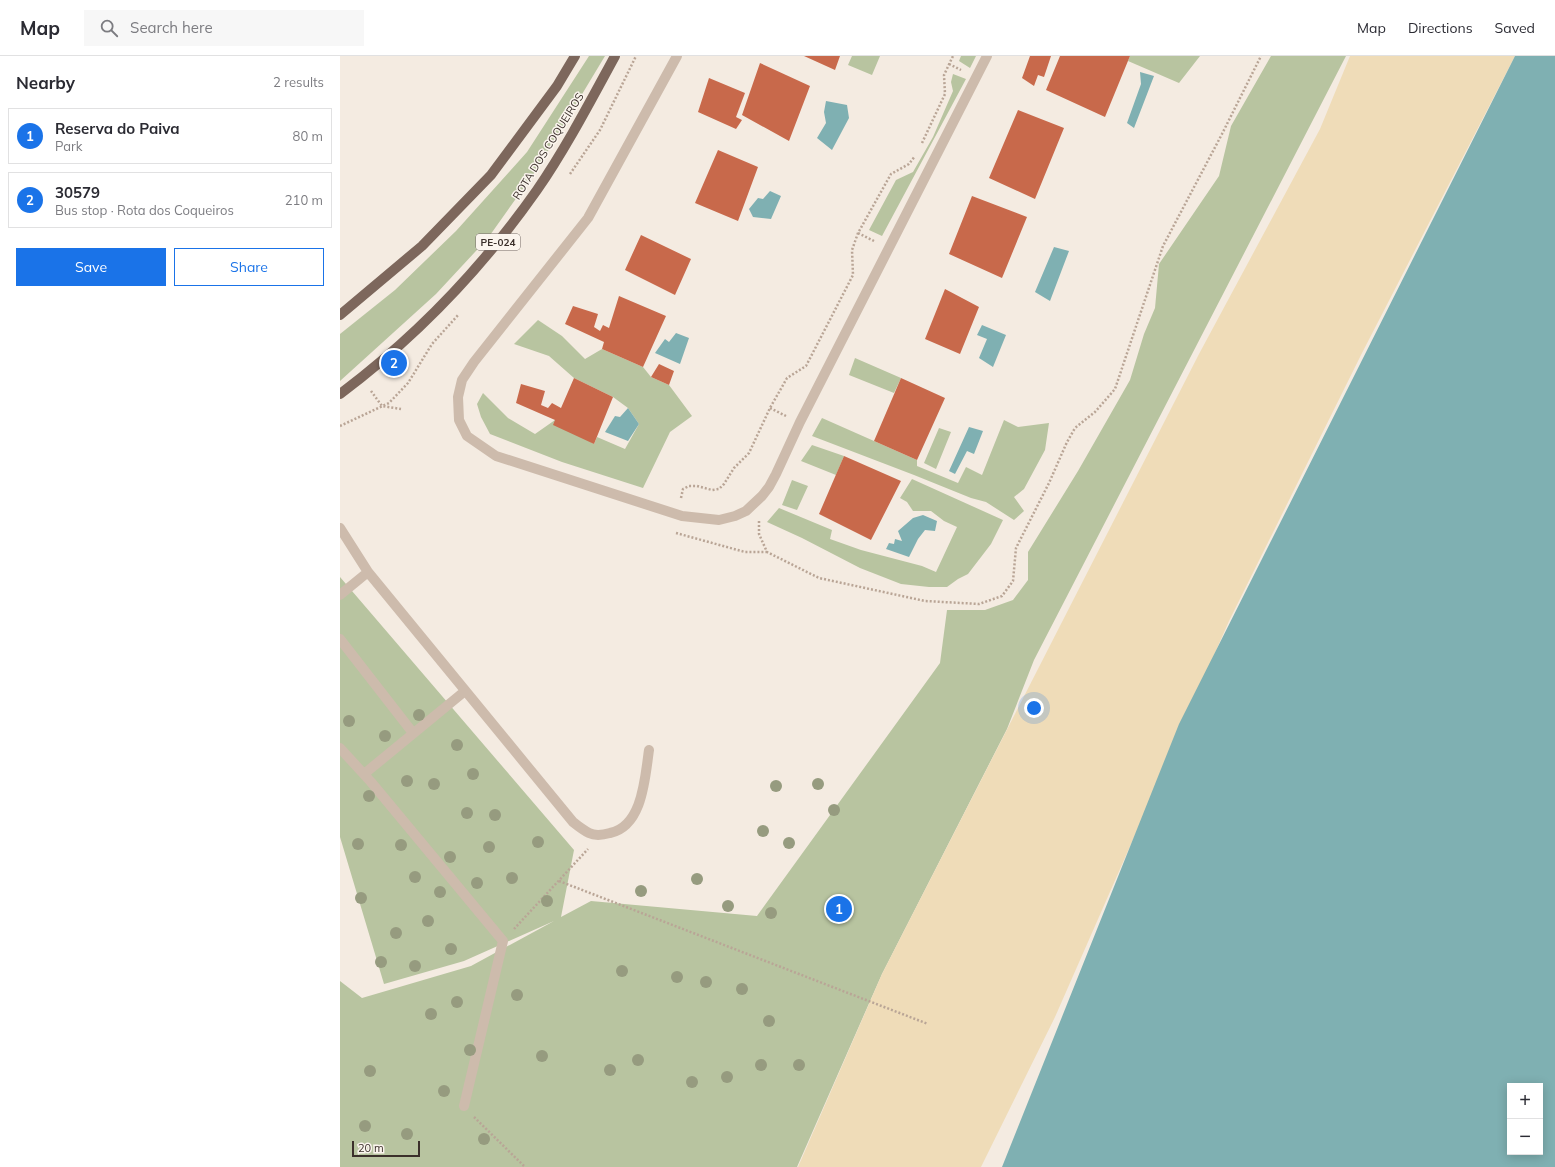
<!DOCTYPE html>
<meta charset="utf-8">
<style>
:root{--surface:#fff;--page:#f7f7f7;--text:#2b2b33;--muted:#7c7c81;--line:#e1e1e2;--accent:#1a73e8}
body{margin:0;font-family:Mulish,sans-serif;background:var(--page);color:var(--text)}
.controls{position:absolute;right:12px;bottom:12px;display:grid;overflow:hidden;border-radius:0px;box-shadow:0 2px 10px #0003}
.controls button{width:36px;height:36px;display:grid;place-items:center;padding:0;border:0;border-bottom:1px solid var(--line);background:var(--surface);color:var(--text);font:20px sans-serif}
.scale{position:absolute;left:12px;bottom:10px;width:68px;box-sizing:border-box;padding-left:4px;border:2px solid #3b302b;border-top:0;font-size:11px;line-height:14px;white-space:nowrap;color:#3b302b;-webkit-text-stroke:3px #fbf5ee;paint-order:stroke}
.you{position:absolute;left:694px;top:652px;width:14px;height:14px;margin:-10px;border:3px solid #fff;border-radius:50%;background:#1a73e8;box-shadow:0 0 0 6px #1a73e833}
.badge{display:grid;place-items:center;width:26px;height:26px;border-radius:50%;background:var(--accent);color:#fff;font-size:13px;font-weight:700}
.pin{position:absolute;translate:-50% -50%;border:2px solid #fff;box-shadow:0 1px 4px #0006}
.list{margin:0;padding:0;list-style:none}
h2{display:flex;justify-content:space-between;align-items:center;height:52px;margin:0;padding:0 16px;font-size:17px}
h2 small{font-size:13px;font-weight:400;color:var(--muted)}
.list li{display:grid;grid-template-columns:26px 1fr auto;gap:12px;align-items:center;box-sizing:border-box;height:56px;margin:0 8px 8px;padding:0 8px;border:1px solid var(--line);border-radius:0px}
.list b{display:block;font-size:15px;white-space:nowrap}
.list p{margin:0;font-size:13px;white-space:nowrap;color:var(--muted)}
.list em{font-size:13px;font-style:normal;color:var(--muted)}
.actions{display:flex;gap:8px;padding:12px 16px}
.actions a{flex:1;padding:9px 0;border:1px solid var(--accent);border-radius:0px;text-align:center;font-size:14px;color:var(--accent)}
.actions .main{background:var(--accent);color:#fff}
.icon{flex:none;width:22px;height:22px;fill:none;stroke:currentColor;stroke-width:2;stroke-linecap:round;stroke-linejoin:round}
.map{position:relative;flex:none;width:1215px;height:1111px;overflow:hidden}
header{display:flex;align-items:center;gap:24px;box-sizing:border-box;height:56px;padding:0 20px;background:var(--surface);border-bottom:1px solid var(--line)}
header strong{font-size:19px}
nav{display:flex;gap:22px;margin-inline-start:auto;font-size:14px}
.search{width:280px;height:36px;background:var(--page);display:flex;align-items:center;gap:10px;box-sizing:border-box;padding:0 14px;border-radius:0px;color:var(--muted);font-size:15px}
main{display:flex}
aside{flex:1;background:var(--surface)}
.map>svg:first-child{display:block}
.green{fill:#b8c4a0}
.sand{fill:#efdcb8}
.water{fill:#7fb0b2;fill-rule:evenodd}
.building{fill:#c8694b}
.lines{fill:none;stroke-linecap:round;stroke-linejoin:round}
.path{stroke:#b9a596;stroke-width:2.5;stroke-dasharray:2 2;stroke-linecap:butt}
.lane{stroke:#cdbbac;stroke-width:10}
.street{stroke:#cdbbac;stroke-width:10}
.primary{stroke:#7d675c;stroke-width:10}
.tree{fill:#969b7f}
.labels{text-anchor:middle;dominant-baseline:central;stroke-width:3;stroke-linejoin:round;paint-order:stroke}
.shield{fill:#fbf5ee;stroke:#756b66;stroke-width:1}
.shield-label{font-size:10px;font-weight:bold;fill:#3b302b}
.street-label{font-size:11px;fill:#3b302b;stroke:#fbf5ee}
</style>
<header>
<strong>Map</strong>
<div class="search"><svg class="icon" aria-label="search" viewBox="0 0 24 24"><circle cx="10" cy="10" r="6"/><path d="M15 15l6 6"/></svg>Search here</div>
<nav><a>Map</a><a>Directions</a><a>Saved</a></nav>
</header>
<main>
<aside>
<h2>Nearby<small>2 results</small></h2>
<ul class="list">
<li><span class="badge">1</span><div><b>Reserva do Paiva</b><p>Park</p></div><em>80 m</em></li>
<li><span class="badge">2</span><div><b>30579</b><p>Bus stop · Rota dos Coqueiros</p></div><em>210 m</em></li>
</ul>
<div class="actions"><a class="main">Save</a><a>Share</a></div>
</aside>
<div class="map">
<svg width="1215" height="1111" viewBox="0 0 1215 1111">
<rect width="100%" height="100%" fill="#f4ebe1"/>
<path class="green" d="M 249,0 L 265,0 L 197,113 L 148,182 L 96,238 L 0,325 L 0,278 L 55,234 L 116,175 L 187,96 Z
M 512,0 L 540,0 L 532,19 L 508,9 Z
M 621,0 L 636,0 L 630,12 L 619,5 Z
M 790,0 L 860,0 L 839,27 L 788,5 Z
M 931,0 L 1006,0 L 694,604 L 667,673 L 542,918 L 457,1111 L 0,1111 L 0,925 L 22,942 L 131,910 L 214,865 L 124,905 L 44,928 L 0,781 L 0,521 L 234,794 L 221,861 L 251,845 L 417,860 L 600,607 L 607,554 L 645,554 L 673,544 L 688,524 L 688,496 L 738,415 L 790,324 L 804,278 L 815,252 L 819,208 L 879,120 L 891,70 Z
M 613,18 L 626,23 L 542,180 L 529,174 L 556,124 L 573,116 L 593,81 L 613,35 L 611,26 Z
M 198,264 L 222,280 L 245,303 L 262,293 L 303,311 L 311,321 L 329,329 L 352,360 L 330,376 L 303,432 L 222,406 L 150,378 L 141,361 L 137,348 L 143,337 L 168,362 L 195,378 L 215,364 L 254,388 L 257,381 L 285,393 L 299,368 L 288,352 L 273,341 L 234,322 L 209,300 L 174,288 Z
M 515,302 L 561,322 L 554,337 L 509,319 Z
M 482,362 L 577,404 L 577,410 L 618,427 L 626,411 L 642,419 L 664,364 L 678,371 L 709,367 L 705,394 L 684,433 L 674,441 L 684,455 L 674,464 L 646,446 L 631,442 L 574,419 L 472,380 Z
M 599,372 L 611,376 L 596,413 L 584,407 Z
M 472,389 L 504,400 L 496,419 L 461,405 Z
M 572,423 L 663,464 L 651,488 L 628,518 L 618,523 L 607,531 L 589,531 L 561,528 L 520,512 L 462,482 L 427,466 L 439,452 L 492,474 L 490,483 L 521,494 L 582,510 L 596,516 L 617,471 L 604,465 L 591,455 L 573,455 L 567,446 L 560,442 Z
M 452,424 L 468,430 L 457,454 L 442,449 Z"/>
<path class="sand" d="M 1010,0 L 1175,0 L 1021,299 L 889,565 L 715,961 L 641,1111 L 458,1111 L 542,918 L 859,298 L 980,73 Z"/>
<path class="water" d="M 1175,0 L 1215,0 L 1215,1111 L 662,1111 L 839,668 ZM 1170,1030 L 1200,1030 L 1200,1096 L 1170,1096 Z
M 800,16 L 814,20 L 794,72 L 787,67 L 801,28 Z
M 486,45 L 507,49 L 509,62 L 492,94 L 477,82 L 486,67 L 484,56 Z
M 430,135 L 441,140 L 431,163 L 413,161 L 409,153 L 418,142 L 423,143 Z
M 714,191 L 729,195 L 710,245 L 695,236 Z
M 642,269 L 666,279 L 653,311 L 639,302 L 647,283 L 637,279 Z
M 336,277 L 349,282 L 340,308 L 315,297 L 325,283 L 329,286 Z
M 288,352 L 299,368 L 288,385 L 265,376 L 275,360 L 280,361 Z
M 629,371 L 643,375 L 634,398 L 627,395 L 615,418 L 609,415 Z
M 583,459 L 597,465 L 595,475 L 585,474 L 578,483 L 569,501 L 546,493 L 549,487 L 554,488 L 555,483 L 562,485 L 558,475 L 573,462 Z"/>
<path class="building" d="M 464,0 L 500,0 L 495,14 Z
M 690,0 L 711,0 L 704,21 L 698,19 L 694,30 L 682,22 Z
M 720,0 L 790,0 L 765,61 L 706,34 Z
M 420,7 L 470,30 L 449,85 L 402,59 Z
M 369,22 L 405,37 L 396,61 L 402,64 L 396,73 L 358,56 Z
M 678,54 L 724,72 L 695,143 L 649,122 Z
M 378,94 L 418,111 L 398,165 L 355,147 Z
M 632,140 L 687,161 L 662,222 L 609,198 Z
M 301,179 L 351,203 L 335,239 L 285,214 Z
M 605,233 L 639,251 L 620,298 L 585,283 Z
M 279,240 L 326,260 L 303,311 L 262,293 L 264,286 L 225,268 L 233,250 L 258,258 L 254,271 L 260,275 L 263,269 L 269,272 Z
M 319,308 L 334,315 L 329,329 L 311,321 Z
M 234,322 L 273,341 L 254,388 L 213,369 L 215,364 L 176,347 L 181,328 L 205,335 L 201,349 L 208,352 L 212,347 L 221,352 Z
M 561,322 L 605,342 L 577,404 L 534,385 Z
M 504,400 L 561,425 L 531,484 L 479,458 Z"/>
<g class="lines">
<path class="path" d="M 609,8 L 621,14
M 582,87 L 605,38 L 604,19 L 613,0
M 230,118 L 260,74 L 296,0
M 518,177 L 534,185
M 31,335 L 42,350 L 61,353
M 430,352 L 446,360
M 0,370 L 49,347 L 68,327 L 92,288 L 119,258
M 341,442 L 343,433 L 349,430 L 357,430 L 372,434 L 379,433 L 384,428 L 394,412 L 409,397 L 430,352 L 447,322 L 466,310 L 513,219 L 512,194 L 518,177 L 551,118 L 569,108 L 575,100
M 419,465 L 419,478 L 427,496 L 479,522 L 585,545 L 639,548 L 662,540 L 673,525 L 676,492 L 709,427 L 727,386 L 735,372 L 755,356 L 775,333 L 823,190 L 882,78 L 921,0
M 336,477 L 405,496 L 427,496
M 219,825 L 588,968
M 174,873 L 248,793
M 134,1061 L 185,1111"/>
<path class="lane" d="M 0,472 L 28,516
M 0,539 L 28,516 L 233,766 C 238,770 243,774 249,777 C 255,780 263,779 270,777 C 303,770 305,721 309,694
M 0,583 L 73,677
M 0,692 L 31,726 L 163,885 L 124,1050
M 24,718 L 125,635"/>
<path class="street" d="M 337,0 L 248,162 L 134,306 L 122,324 L 118,341 L 119,364 L 127,380 L 156,400 L 342,460 L 379,464 L 395,460 L 406,455 L 422,440 L 429,431 L 436,418 L 460,366 L 647,0"/>
<path class="primary" d="M 0,259 L 82,190 L 151,119 L 217,30 L 235,0
M 0,338 C 76,281 143,211 197,134 C 226,92 251,44 275,0"/>
</g>
<g class="tree">
<circle cx="79" cy="659" r="6"/>
<circle cx="9" cy="665" r="6"/>
<circle cx="45" cy="680" r="6"/>
<circle cx="117" cy="689" r="6"/>
<circle cx="133" cy="718" r="6"/>
<circle cx="67" cy="725" r="6"/>
<circle cx="94" cy="728" r="6"/>
<circle cx="478" cy="728" r="6"/>
<circle cx="436" cy="730" r="6"/>
<circle cx="29" cy="740" r="6"/>
<circle cx="494" cy="754" r="6"/>
<circle cx="127" cy="757" r="6"/>
<circle cx="155" cy="759" r="6"/>
<circle cx="423" cy="775" r="6"/>
<circle cx="198" cy="786" r="6"/>
<circle cx="449" cy="787" r="6"/>
<circle cx="18" cy="788" r="6"/>
<circle cx="61" cy="789" r="6"/>
<circle cx="149" cy="791" r="6"/>
<circle cx="110" cy="801" r="6"/>
<circle cx="75" cy="821" r="6"/>
<circle cx="172" cy="822" r="6"/>
<circle cx="357" cy="823" r="6"/>
<circle cx="137" cy="827" r="6"/>
<circle cx="301" cy="835" r="6"/>
<circle cx="100" cy="836" r="6"/>
<circle cx="21" cy="842" r="6"/>
<circle cx="207" cy="845" r="6"/>
<circle cx="388" cy="850" r="6"/>
<circle cx="431" cy="857" r="6"/>
<circle cx="88" cy="865" r="6"/>
<circle cx="56" cy="877" r="6"/>
<circle cx="111" cy="893" r="6"/>
<circle cx="41" cy="906" r="6"/>
<circle cx="75" cy="910" r="6"/>
<circle cx="282" cy="915" r="6"/>
<circle cx="337" cy="921" r="6"/>
<circle cx="366" cy="926" r="6"/>
<circle cx="402" cy="933" r="6"/>
<circle cx="177" cy="939" r="6"/>
<circle cx="117" cy="946" r="6"/>
<circle cx="91" cy="958" r="6"/>
<circle cx="429" cy="965" r="6"/>
<circle cx="130" cy="994" r="6"/>
<circle cx="202" cy="1000" r="6"/>
<circle cx="298" cy="1004" r="6"/>
<circle cx="421" cy="1009" r="6"/>
<circle cx="459" cy="1009" r="6"/>
<circle cx="270" cy="1014" r="6"/>
<circle cx="30" cy="1015" r="6"/>
<circle cx="387" cy="1021" r="6"/>
<circle cx="352" cy="1026" r="6"/>
<circle cx="104" cy="1035" r="6"/>
<circle cx="25" cy="1070" r="6"/>
<circle cx="67" cy="1078" r="6"/>
<circle cx="144" cy="1083" r="6"/>
</g>
<g class="labels">
<rect class="shield" x="136" y="178" width="44" height="16" rx="3"/>
<g class="shield-label">
<text x="158" y="186">PE-024</text>
</g>
<g class="street-label">
<text transform="translate(208 90) rotate(-58)">ROTA DOS COQUEIROS</text>
</g>
</g>
</svg>
<div class="controls">
<button>+</button>
<button>−</button>
</div>
<div class="scale">20 m</div>
<div class="you"></div>
<div class="pin badge" style="left:499px;top:853px">1</div>
<div class="pin badge" style="left:54px;top:307px">2</div>
</div>
</main>
